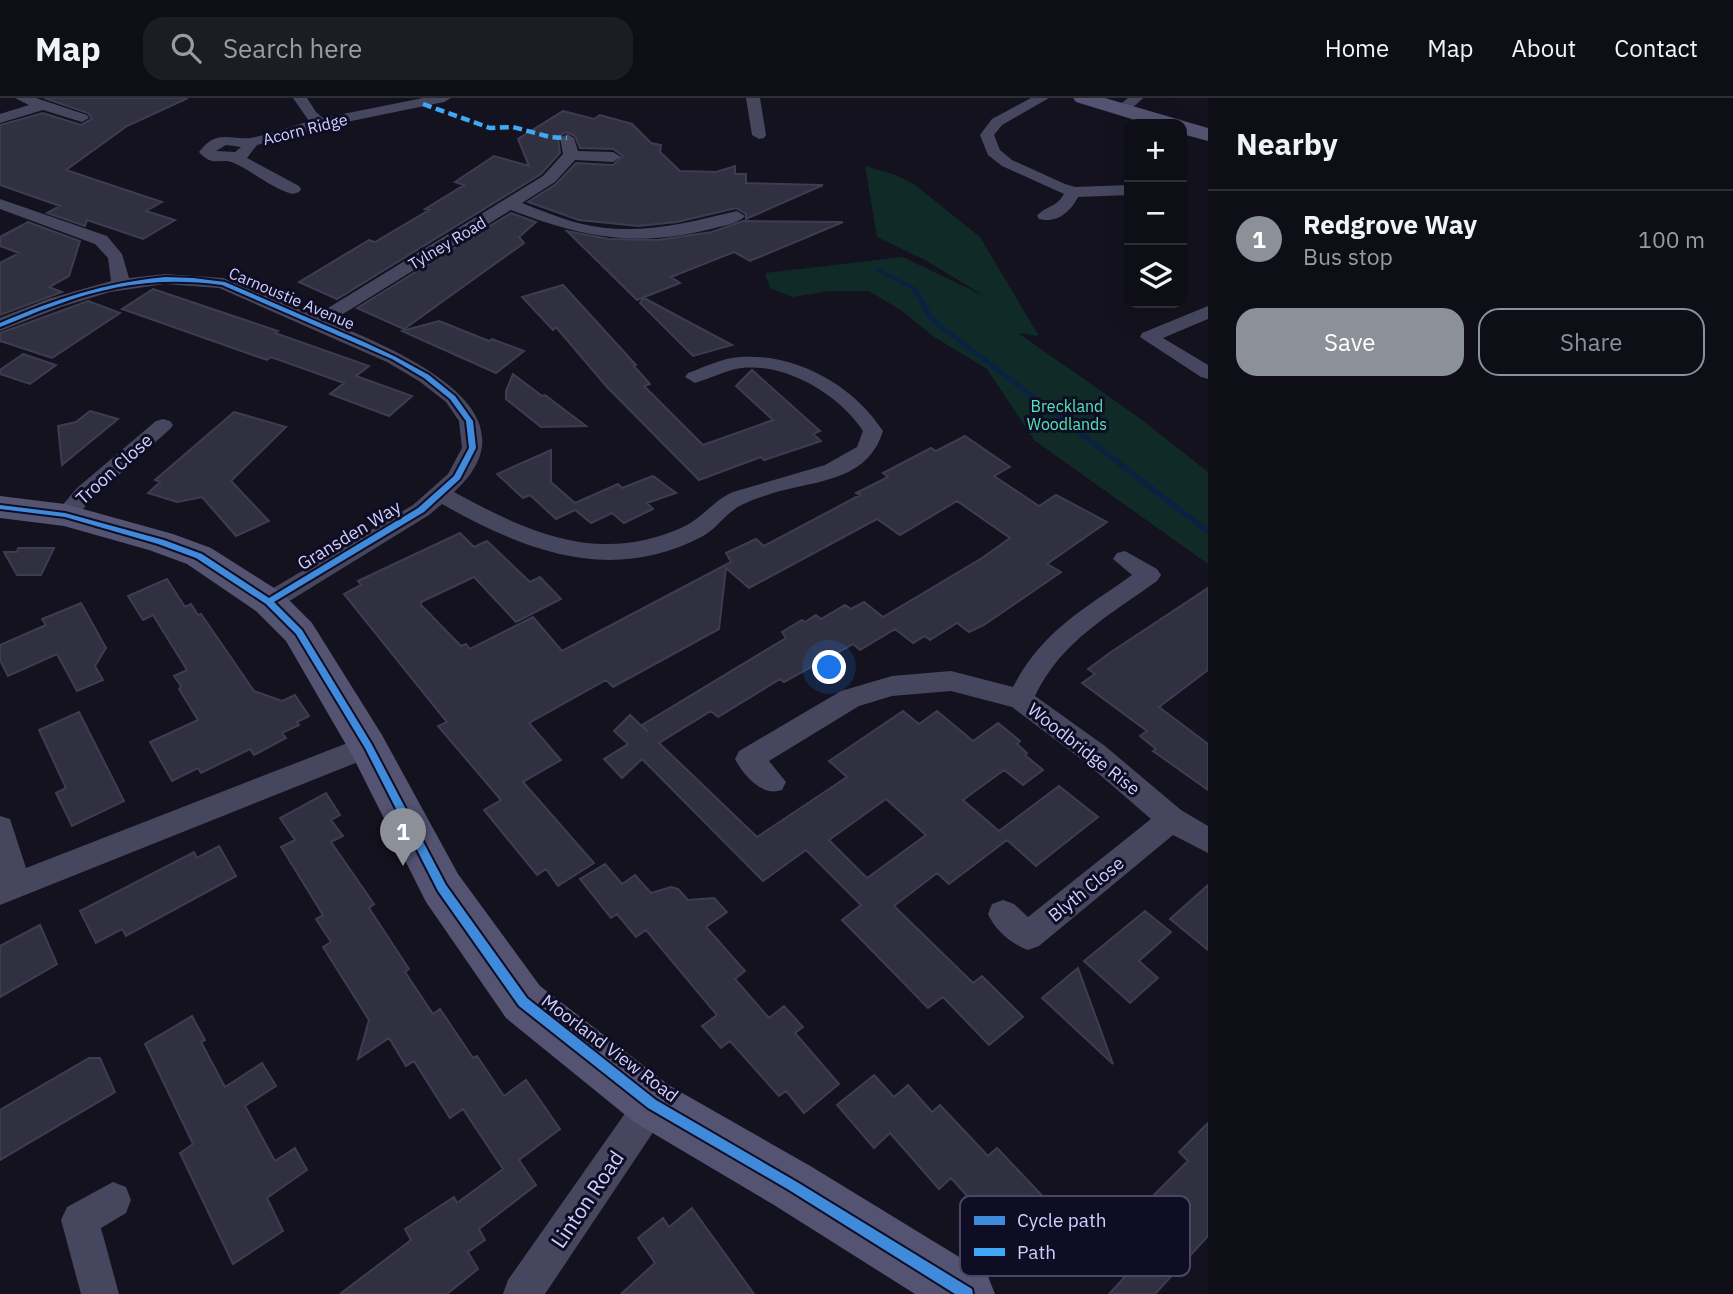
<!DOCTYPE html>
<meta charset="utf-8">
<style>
:root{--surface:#0e0e16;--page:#1c1c23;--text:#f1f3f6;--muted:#9b9ca1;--line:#2e2e35;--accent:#8c9099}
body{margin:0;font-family:"IBM Plex Sans",sans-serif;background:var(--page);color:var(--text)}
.controls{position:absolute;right:21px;top:21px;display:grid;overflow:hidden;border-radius:14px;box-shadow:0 7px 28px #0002}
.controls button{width:63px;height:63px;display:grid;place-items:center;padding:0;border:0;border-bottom:2px solid var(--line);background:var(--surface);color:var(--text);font:35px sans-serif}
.you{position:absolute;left:830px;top:570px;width:24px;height:24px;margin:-18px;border:5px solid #fff;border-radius:50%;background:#1a73e8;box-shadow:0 0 0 10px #1a73e833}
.badge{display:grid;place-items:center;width:46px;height:46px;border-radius:50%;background:var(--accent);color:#fff;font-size:23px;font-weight:700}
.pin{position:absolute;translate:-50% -58px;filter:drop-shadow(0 2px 4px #0008)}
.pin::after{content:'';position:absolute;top:37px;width:24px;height:21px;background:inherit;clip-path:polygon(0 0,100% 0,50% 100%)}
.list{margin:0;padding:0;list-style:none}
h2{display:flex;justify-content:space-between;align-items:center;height:91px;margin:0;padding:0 28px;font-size:30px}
h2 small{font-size:23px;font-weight:400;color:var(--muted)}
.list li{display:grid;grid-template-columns:46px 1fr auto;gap:21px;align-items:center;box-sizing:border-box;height:98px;padding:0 28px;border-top:2px solid var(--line)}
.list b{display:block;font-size:26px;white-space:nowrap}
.list p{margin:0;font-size:23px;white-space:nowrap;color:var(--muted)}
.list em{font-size:23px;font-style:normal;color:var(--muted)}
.actions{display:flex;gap:14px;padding:21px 28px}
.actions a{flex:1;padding:16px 0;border:2px solid var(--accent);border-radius:21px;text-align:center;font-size:24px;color:var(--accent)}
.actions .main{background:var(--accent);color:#fff}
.icon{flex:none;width:38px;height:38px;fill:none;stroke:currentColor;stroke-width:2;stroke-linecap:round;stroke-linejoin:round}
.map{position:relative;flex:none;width:1208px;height:1196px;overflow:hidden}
header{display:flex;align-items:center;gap:42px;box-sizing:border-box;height:98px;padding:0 35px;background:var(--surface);border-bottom:2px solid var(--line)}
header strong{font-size:33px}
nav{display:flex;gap:38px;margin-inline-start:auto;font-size:24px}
.search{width:490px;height:63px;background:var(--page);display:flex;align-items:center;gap:18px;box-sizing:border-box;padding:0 24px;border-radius:21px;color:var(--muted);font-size:26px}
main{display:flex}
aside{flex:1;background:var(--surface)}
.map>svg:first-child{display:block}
.green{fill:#102a28}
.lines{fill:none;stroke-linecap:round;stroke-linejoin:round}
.stream{fill:#0a2242;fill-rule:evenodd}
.building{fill:#313040;stroke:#3e3c52;stroke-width:2;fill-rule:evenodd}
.street{fill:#46475f;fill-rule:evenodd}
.secondary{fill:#545472;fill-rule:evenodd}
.quiet{stroke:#3fa9f5;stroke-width:4.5;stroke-dasharray:9 4.5;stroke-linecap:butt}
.cycleway-casing{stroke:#0f0d23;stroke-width:4}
.cycleway{fill:#408adc;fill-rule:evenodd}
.labels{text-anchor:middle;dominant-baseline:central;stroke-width:6;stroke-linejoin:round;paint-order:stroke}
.far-street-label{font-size:16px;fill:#d1cfff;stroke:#0f0d23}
.far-park-label{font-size:16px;fill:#55e5b6;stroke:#0f0d23}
.street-label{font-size:18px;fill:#d1cfff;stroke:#0f0d23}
.near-street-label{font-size:21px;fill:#d1cfff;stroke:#0f0d23}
.key{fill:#0f0d23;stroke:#494765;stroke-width:2}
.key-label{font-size:19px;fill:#d1cfff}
</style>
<header>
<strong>Map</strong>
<div class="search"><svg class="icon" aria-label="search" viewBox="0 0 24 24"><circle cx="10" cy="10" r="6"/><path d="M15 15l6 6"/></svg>Search here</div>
<nav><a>Home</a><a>Map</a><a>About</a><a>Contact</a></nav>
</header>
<main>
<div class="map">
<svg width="1208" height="1196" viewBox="0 0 1208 1196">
<rect width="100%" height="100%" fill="#13121e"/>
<path class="green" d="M 865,68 L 893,76 L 914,86 L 980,139 L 1039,238 L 1018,235 L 1141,321 L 1208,374 L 1208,466 L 1034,342 L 987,271 L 934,239 L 902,213 L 869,193 L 829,193 L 793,199 L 770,190 L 765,175 L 903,159 L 986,199 L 927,163 L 877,139 Z"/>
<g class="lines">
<path class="stream" d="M 878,170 L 917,190 L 934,220 L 1208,430 L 1208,437 L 929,222 L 912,192 L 876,173 L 876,171 Z"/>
</g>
<path class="building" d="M 44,0 L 188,0 L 127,28 L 66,72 L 162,104 L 146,113 L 175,122 L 143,141 L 87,122 L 85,128 L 47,115 L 60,108 L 0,87 L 0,27 L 43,15 L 81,27 L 92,21 L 88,15 Z
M 563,13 L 594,21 L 600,17 L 632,26 L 651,45 L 661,47 L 660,54 L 680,73 L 716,74 L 735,68 L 735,76 L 746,76 L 746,85 L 823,87 L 746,121 L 746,116 L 736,110 L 677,124 L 638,128 L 579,122 L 528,104 L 556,86 L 576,65 L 613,67 L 623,58 L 613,51 L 580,50 L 575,38 L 566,34 L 558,39 L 560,55 L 541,76 L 337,201 L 299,184 L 369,142 L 375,144 L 429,112 L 425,111 L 464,87 L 455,84 L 494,58 L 529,68 L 518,41 Z
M 511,115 L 536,124 L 519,139 L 524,145 L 404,231 L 357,210 Z
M 743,123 L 843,124 L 750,163 L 734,154 L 671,179 L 680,185 L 637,202 L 567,133 L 609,141 L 658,142 L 712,134 Z
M 28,124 L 80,143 L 69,178 L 49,189 L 62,194 L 0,217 L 0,165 L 19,155 L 0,148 L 0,139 Z
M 563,187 L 636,267 L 634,268 L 650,286 L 644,288 L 703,347 L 773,322 L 736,288 L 752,272 L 820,333 L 813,336 L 821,343 L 764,362 L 761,359 L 699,382 L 607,289 L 556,229 L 553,232 L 522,199 Z
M 153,191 L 278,233 L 275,235 L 369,268 L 356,278 L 412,298 L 389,318 L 330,296 L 344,285 L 271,259 L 267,262 L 122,211 Z
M 644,200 L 732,247 L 693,258 L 640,205 Z
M 88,203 L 120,215 L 52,260 L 0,243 L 0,235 Z
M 439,223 L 489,243 L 492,241 L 524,253 L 496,275 L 402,233 Z
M 23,256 L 56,267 L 30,286 L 0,276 L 0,272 Z
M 513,276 L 542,298 L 545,297 L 586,328 L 541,329 L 506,301 L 506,293 Z
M 90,313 L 118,321 L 62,367 L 58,328 L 76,324 Z
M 234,314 L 286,329 L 231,383 L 269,423 L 236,438 L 202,399 L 177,404 L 148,395 L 160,384 L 155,382 Z
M 965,338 L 1010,369 L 994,378 L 1039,408 L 1056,397 L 1107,424 L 1047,466 L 1061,474 L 984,527 L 969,534 L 957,525 L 930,542 L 925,538 L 913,545 L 895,531 L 860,552 L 853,546 L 784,584 L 780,581 L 718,619 L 711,613 L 659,645 L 757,739 L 847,679 L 829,663 L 903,613 L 919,626 L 937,613 L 973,643 L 998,625 L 1020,643 L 1017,646 L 1027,655 L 1025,657 L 1043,672 L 1023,687 L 1004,672 L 963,702 L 999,733 L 1059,688 L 1098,719 L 1036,768 L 1007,742 L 949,786 L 937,775 L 894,808 L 973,885 L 982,878 L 1023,919 L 989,947 L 943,899 L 928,910 L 842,822 L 861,807 L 806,752 L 763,783 L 642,661 L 622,680 L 604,661 L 628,646 L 614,633 L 630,617 L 648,634 L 642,627 L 786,540 L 782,534 L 802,522 L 805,524 L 816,517 L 821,521 L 845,507 L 851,511 L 864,504 L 883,519 L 982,460 L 1010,440 L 957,403 L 900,437 L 877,421 L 749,490 L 726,470 L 719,531 L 613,589 L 606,582 L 529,625 L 561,662 L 523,684 L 594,765 L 558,788 L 546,771 L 537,777 L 484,712 L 501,702 L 438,628 L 447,624 L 344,496 L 361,487 L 358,483 L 460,435 L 474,449 L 487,443 L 530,484 L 540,479 L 561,501 L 516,524 L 474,479 L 421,504 L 421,507 L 461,548 L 466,546 L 470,551 L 533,519 L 562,553 L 731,464 L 726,455 L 756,441 L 764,448 L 860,397 L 856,395 L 888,379 L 883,375 L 931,350 L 936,353 ZM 886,701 L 926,737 L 867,780 L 829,742 Z
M 551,352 L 551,384 L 575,405 L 618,386 L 622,390 L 653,378 L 676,395 L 647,405 L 653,411 L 624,425 L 612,415 L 591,425 L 575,412 L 556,421 L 530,397 L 523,400 L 497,376 Z
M 18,450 L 54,450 L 41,477 L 17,477 L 4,454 L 17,454 Z
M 167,481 L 185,509 L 191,506 L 198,517 L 201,516 L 254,593 L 282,603 L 295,597 L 309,618 L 297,624 L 299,627 L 282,635 L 286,640 L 254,657 L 250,651 L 201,675 L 198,670 L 172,683 L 150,644 L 198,622 L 179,591 L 181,588 L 174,578 L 187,572 L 153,517 L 143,522 L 128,498 Z
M 1208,490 L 1208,572 L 1159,609 L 1208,646 L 1208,692 L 1153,653 L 1156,651 L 1140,638 L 1147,633 L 1082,585 L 1095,576 L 1088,571 L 1111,554 Z
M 81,505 L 106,550 L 95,568 L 103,582 L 77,593 L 57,556 L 8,578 L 0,562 L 0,547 L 46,527 L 42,521 Z
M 79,614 L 124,703 L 72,728 L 56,695 L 66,690 L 39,632 Z
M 326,695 L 340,717 L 331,722 L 343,738 L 331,744 L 374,806 L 369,810 L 409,871 L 405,874 L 433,916 L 440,911 L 473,960 L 477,958 L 504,998 L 526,982 L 560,1031 L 519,1062 L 536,1087 L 479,1131 L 485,1142 L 468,1154 L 478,1171 L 447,1196 L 340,1196 L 411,1142 L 405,1131 L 454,1099 L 457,1105 L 503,1071 L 463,1011 L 450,1020 L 414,963 L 406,968 L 389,940 L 358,961 L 369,922 L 323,849 L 331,844 L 316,821 L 323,817 L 281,749 L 295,742 L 280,720 Z
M 219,748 L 236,778 L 126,838 L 122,831 L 96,845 L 80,813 L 194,754 L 197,760 Z
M 605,766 L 622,786 L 635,777 L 651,795 L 671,789 L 678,791 L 688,802 L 714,800 L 727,814 L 706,829 L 745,873 L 735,881 L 769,920 L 784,908 L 803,929 L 795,935 L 839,986 L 804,1015 L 786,993 L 779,998 L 730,943 L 721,950 L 702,928 L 717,917 L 646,832 L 636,839 L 617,816 L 611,820 L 580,781 Z
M 1208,787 L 1208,852 L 1170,821 Z
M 1145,813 L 1171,834 L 1139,863 L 1158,880 L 1130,905 L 1084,863 Z
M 40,827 L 57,866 L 0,899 L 0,848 Z
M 1078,870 L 1113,966 L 1042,900 Z
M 192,918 L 205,942 L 201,944 L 225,989 L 262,965 L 276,988 L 245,1008 L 275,1063 L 295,1050 L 307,1072 L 267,1100 L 283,1133 L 233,1166 L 180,1055 L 193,1046 L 145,946 Z
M 89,960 L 100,960 L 115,994 L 0,1062 L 0,1012 Z
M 874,977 L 894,999 L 908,987 L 932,1014 L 940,1007 L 988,1058 L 997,1050 L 1050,1106 L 1016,1139 L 993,1114 L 987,1120 L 951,1080 L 939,1091 L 890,1035 L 874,1050 L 837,1007 Z
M 1208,1025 L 1208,1138 L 1155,1196 L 1109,1196 L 1124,1180 L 1098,1153 L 1188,1063 L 1179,1054 Z
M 692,1110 L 754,1196 L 621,1196 L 655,1165 L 638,1140 L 663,1120 L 669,1129 Z"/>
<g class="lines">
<path class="street" d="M 15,0 L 36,0 L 87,17 L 89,20 L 82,24 L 43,12 L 0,25 L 0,16 L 29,7 Z
M 293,0 L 307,0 L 316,14 L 323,20 L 423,0 L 451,0 L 444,4 L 322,29 L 257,47 L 247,60 L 299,88 L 301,91 L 299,94 L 293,96 C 271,90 254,74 234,65 C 221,59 213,70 199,54 C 217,31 228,42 250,40 C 269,37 290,29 309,23 ZM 226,47 L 241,49 L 235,54 L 216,53 Z
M 746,0 L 760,0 L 766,37 L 764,40 L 759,41 L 752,37 Z
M 1031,0 L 1049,0 L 1002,27 L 994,37 L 1000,52 L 1012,62 L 1065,86 L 1075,89 L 1129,87 L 1129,97 L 1078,99 C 1071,113 1057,126 1039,121 L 1037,118 C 1046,107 1055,111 1064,96 L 1002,68 L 988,57 L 980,37 L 992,21 Z
M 1128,0 L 1143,0 L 1127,15 L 1117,15 L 1117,9 Z
M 567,36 L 574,40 L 578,53 L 613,54 L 621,59 L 613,64 L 575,62 L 555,84 L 522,105 C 540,112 559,120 578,125 C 633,139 683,126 737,113 L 745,118 C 738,126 721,128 711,131 C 635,150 582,139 511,112 L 330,224 C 390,250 546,310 454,394 C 529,435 601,468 685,428 C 703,419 714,402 733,394 L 825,367 L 857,349 L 863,333 C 839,296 782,262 736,271 C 722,274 709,281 695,285 L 685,279 L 688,275 C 705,269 722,260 740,259 C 796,255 853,287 883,333 C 867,385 814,382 770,396 C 756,401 742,405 731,414 C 721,422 714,432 703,438 C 611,487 525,453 442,406 L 429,417 L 278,510 L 269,513 L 260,510 L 257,504 L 260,498 L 413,407 L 448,376 L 462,350 L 459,323 L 446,304 L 419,283 L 387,264 L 219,190 L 165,186 L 110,194 L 61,209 L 0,233 L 0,220 L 48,201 L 111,183 L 108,160 L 95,146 L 0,111 L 0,101 L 107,138 L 122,156 L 129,180 L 165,176 L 223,180 L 315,218 L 543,78 L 563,56 L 560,40 Z
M 1208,208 L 1208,221 L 1163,240 L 1208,267 L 1208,281 L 1201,279 L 1140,239 L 1142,235 Z
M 163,321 L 170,323 L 173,327 L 170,331 L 93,400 L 73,422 L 65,424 L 57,422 L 54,417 L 77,390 L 156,323 Z
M 1125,453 L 1157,471 L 1161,477 L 1157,483 C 1110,517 1061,543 1035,598 L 1105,648 L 1181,712 L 1208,728 L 1208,755 L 1173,737 L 1039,848 L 1028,852 C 1011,846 995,832 988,816 L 992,806 L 1003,802 L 1014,806 L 1028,819 L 1151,721 L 1085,664 L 1012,609 L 951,593 L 892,598 L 859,608 L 769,663 L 786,684 L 782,692 C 762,699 744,678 735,661 L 739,653 L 841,593 L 892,578 L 951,573 L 1013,589 C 1042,533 1083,512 1132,477 L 1113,461 L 1117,455 Z
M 368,637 L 378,640 L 382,648 L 378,656 L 0,807 L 0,718 L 10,721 L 26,770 Z
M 652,989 L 664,994 L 669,1006 L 664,1018 L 545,1196 L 503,1196 L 508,1182 L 640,994 Z
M 113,1084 L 126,1089 L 131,1102 L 126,1115 L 101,1130 L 119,1196 L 81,1196 L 61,1122 L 67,1109 Z"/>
<path class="secondary" d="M 1073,0 L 1105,0 L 1208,30 L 1208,43 L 1182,36 L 1182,26 L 1148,26 L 1076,4 Z
M 0,398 L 65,406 L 173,436 L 211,450 L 282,495 L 312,525 L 382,637 L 458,776 L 540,888 L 670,988 L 812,1069 L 987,1176 L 995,1196 L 915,1196 L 774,1107 L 634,1024 L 506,920 L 426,804 L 352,657 L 286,543 L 256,513 L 187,466 L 149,452 L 64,428 L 0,420 Z"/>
<path class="quiet" d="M 423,6 L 490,30 L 513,29 L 550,39 L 567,40"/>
<defs>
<path id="cycleway" d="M 165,179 L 193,180 L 225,184 L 362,243 L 396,259 L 429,277 L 455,298 L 473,323 L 476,350 L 460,381 L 424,414 L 274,504 L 302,532 L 371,645 L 446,787 L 527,900 L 656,1002 L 797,1084 L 972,1191 L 973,1196 L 955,1196 L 789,1092 L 648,1010 L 519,908 L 438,793 L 365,650 L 296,536 L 266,506 L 196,460 L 158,446 L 65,419 L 0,411 L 0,407 L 65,415 L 164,442 L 202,456 L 269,500 L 418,410 L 454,378 L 469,350 L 466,323 L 450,301 L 424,280 L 392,261 L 222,187 C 162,179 113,186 56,207 C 37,213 19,222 0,229 L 0,225 C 56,201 104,185 165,179 Z"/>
</defs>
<use href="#cycleway" class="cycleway-casing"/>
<use href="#cycleway" class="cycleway"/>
</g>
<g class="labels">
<g class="far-street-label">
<text transform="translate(305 31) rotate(-14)">Acorn Ridge</text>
<text transform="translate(447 145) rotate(-31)">Tylney Road</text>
<text transform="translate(292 200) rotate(23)">Carnoustie Avenue</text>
</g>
<g class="far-park-label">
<text x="1067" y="308">Breckland<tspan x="1067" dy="18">Woodlands</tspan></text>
</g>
<g class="street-label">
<text transform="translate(114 371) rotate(-42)">Troon Close</text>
<text transform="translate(349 437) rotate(-31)">Gransden Way</text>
<text transform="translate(1084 651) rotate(38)">Woodbridge Rise</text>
<text transform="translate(1086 791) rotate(-39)">Blyth Close</text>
<text transform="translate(610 950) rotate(37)">Moorland View Road</text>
</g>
<g class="near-street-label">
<text transform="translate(587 1101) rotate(-56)">Linton Road</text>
</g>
</g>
<rect x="960" y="1098" width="230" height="80" rx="10" class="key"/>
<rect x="974" y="1118" width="31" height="9" fill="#408adc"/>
<rect x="974" y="1150" width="31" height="8" fill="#3fa9f5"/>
<g class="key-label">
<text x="1017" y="1129">Cycle path</text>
<text x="1017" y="1161">Path</text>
</g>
</svg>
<div class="controls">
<button>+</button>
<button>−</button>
<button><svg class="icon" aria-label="layers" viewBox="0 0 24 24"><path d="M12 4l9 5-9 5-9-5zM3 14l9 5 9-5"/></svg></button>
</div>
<div class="you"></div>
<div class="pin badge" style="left:403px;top:768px">1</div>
</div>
<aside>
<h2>Nearby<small></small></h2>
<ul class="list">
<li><span class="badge">1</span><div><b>Redgrove Way</b><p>Bus stop</p></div><em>100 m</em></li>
</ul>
<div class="actions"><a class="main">Save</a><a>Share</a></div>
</aside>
</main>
